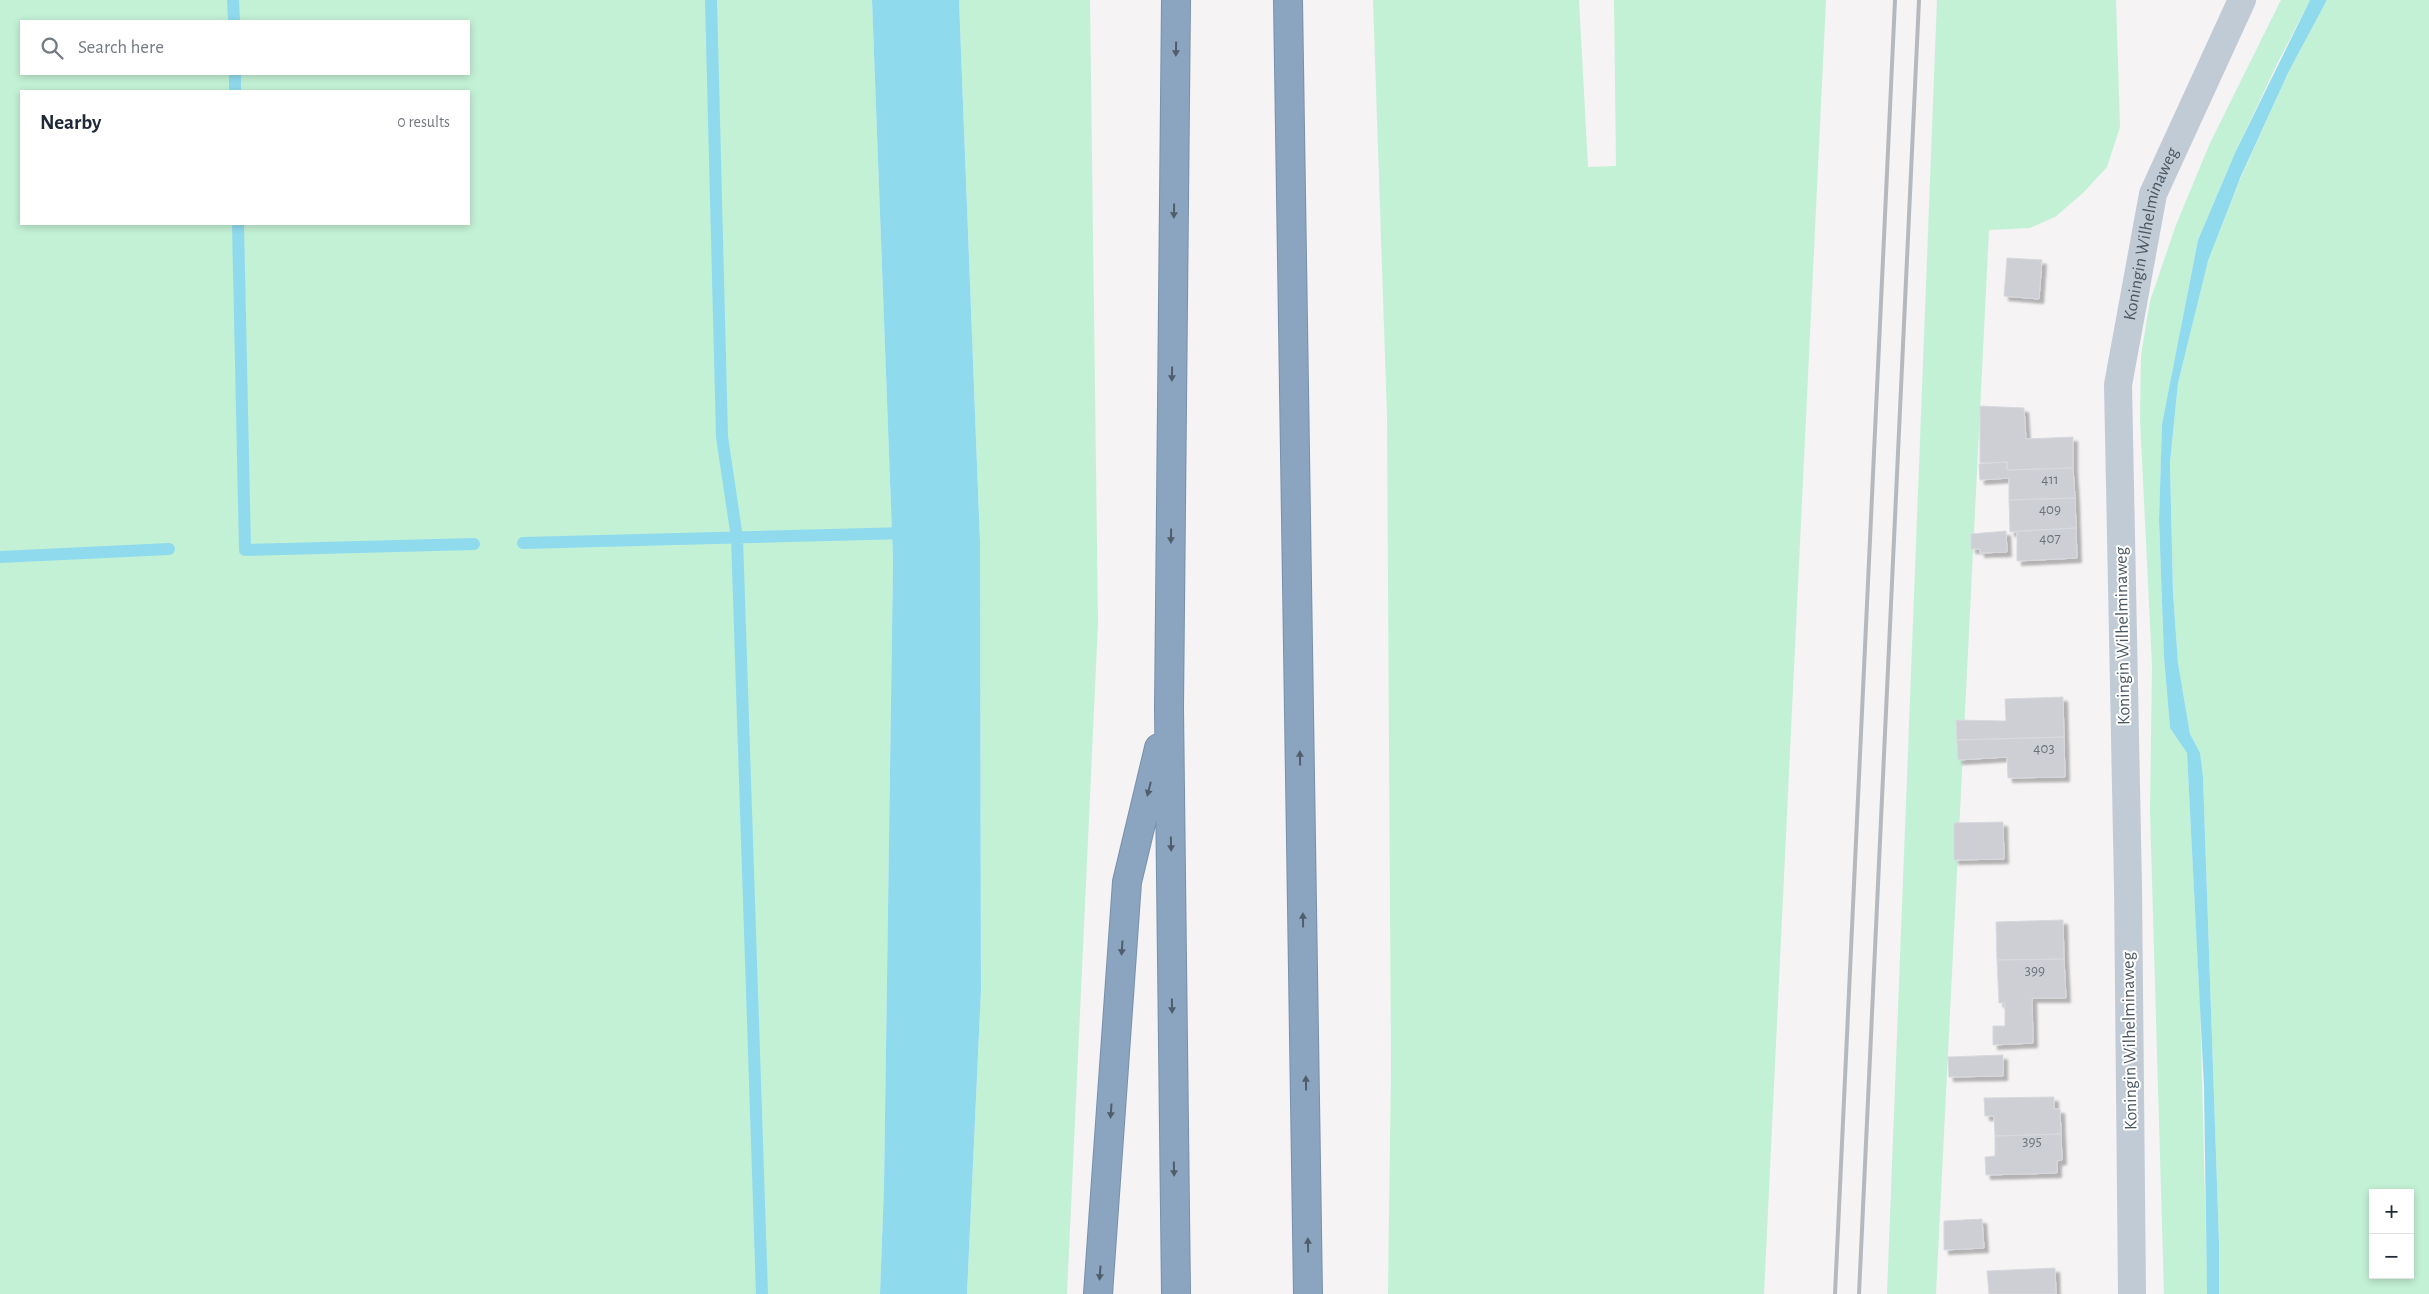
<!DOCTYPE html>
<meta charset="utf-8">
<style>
:root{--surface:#fff;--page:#f6f6f7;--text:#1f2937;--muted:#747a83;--line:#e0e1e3}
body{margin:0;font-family:"Alegreya Sans",sans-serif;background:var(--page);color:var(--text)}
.controls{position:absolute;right:15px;bottom:15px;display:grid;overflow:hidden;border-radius:0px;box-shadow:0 2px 8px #0003}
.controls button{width:45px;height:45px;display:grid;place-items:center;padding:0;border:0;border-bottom:1px solid var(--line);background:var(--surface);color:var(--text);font:25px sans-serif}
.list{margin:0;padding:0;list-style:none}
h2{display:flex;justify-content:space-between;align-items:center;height:65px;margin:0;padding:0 20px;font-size:21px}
h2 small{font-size:16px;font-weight:400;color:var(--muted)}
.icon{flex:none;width:28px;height:28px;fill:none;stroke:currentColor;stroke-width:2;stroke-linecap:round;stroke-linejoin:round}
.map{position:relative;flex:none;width:2429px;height:1294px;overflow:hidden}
.search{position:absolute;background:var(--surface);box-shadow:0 2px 8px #0003;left:20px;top:20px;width:450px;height:55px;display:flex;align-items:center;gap:12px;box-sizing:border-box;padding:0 18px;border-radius:0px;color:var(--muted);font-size:19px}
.panel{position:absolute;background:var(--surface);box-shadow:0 2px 8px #0003;left:20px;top:90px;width:450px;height:135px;border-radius:0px}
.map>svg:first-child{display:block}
.green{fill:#c3f1d5;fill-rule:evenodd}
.water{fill:#90daee}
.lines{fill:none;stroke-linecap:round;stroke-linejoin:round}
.stream{stroke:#90daee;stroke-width:12}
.building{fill:#cdcfd5;stroke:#d7d9de;filter:url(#shadow)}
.motorway-casing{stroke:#7690ad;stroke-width:30}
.secondary{stroke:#c1cbd6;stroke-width:28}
.motorway{stroke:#8ba5c1;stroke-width:28}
.rail{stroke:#b5b8bd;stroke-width:4}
.oneway{fill:#505e6b}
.labels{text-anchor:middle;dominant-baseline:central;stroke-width:4;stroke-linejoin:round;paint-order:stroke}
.number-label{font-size:15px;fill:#6b747e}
.street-label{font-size:18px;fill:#4a5661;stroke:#fff}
</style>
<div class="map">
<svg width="2429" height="1294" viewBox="0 0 2429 1294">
<defs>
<filter id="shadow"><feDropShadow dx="4.5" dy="4.5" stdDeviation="1" flood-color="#0004"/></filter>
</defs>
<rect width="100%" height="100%" fill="#f5f3f3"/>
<path class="green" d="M 0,0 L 872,0 L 893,561 L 884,1186 L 880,1294 L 0,1294 ZM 21,21 L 469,21 L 469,74 L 21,74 ZM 21,91 L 469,91 L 469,224 L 21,224 Z
M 959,0 L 1090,0 L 1098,623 L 1067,1294 L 967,1294 L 981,990 L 980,542 Z
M 1373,0 L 1579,0 L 1588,167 L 1616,166 L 1614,0 L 1826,0 L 1764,1294 L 1388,1294 L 1391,1067 L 1387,416 Z
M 1937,0 L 2116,0 L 2120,127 L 2107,167 L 2083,193 L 2055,217 L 2030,228 L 1989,230 L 1936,1294 L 1887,1294 Z
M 2281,0 L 2310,0 L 2278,62 L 2235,153 L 2198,240 L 2162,424 L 2159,520 L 2164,657 L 2170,728 L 2187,753 L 2200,1003 L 2207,1278 L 2207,1294 L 2164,1294 L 2150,811 L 2152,665 L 2140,419 L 2141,356 L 2150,301 L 2176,225 L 2210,143 Z
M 2327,0 L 2429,0 L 2429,1294 L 2219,1294 L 2219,1242 L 2203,777 L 2190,734 L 2178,663 L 2173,593 L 2170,463 L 2178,383 L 2207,264 L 2238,184 L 2289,71 ZM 2373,1193 L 2410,1193 L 2410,1275 L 2373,1275 Z"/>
<path class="water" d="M 872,0 L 959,0 L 980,542 L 981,990 L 967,1294 L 880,1294 L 884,1186 L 893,561 Z
M 2310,0 L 2327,0 L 2289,71 L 2241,176 L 2208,261 L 2178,383 L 2170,463 L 2173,593 L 2178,663 L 2190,734 L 2200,753 L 2203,777 L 2219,1242 L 2219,1294 L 2207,1294 L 2204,1086 L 2187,753 L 2170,728 L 2164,657 L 2159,520 L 2162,424 L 2198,240 L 2235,153 Z"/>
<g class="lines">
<path class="stream" d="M 233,0 L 234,21
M 711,0 L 722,437 L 737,538 L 762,1294
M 235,74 L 235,91
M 238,224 L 245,550 L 474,544
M 523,543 L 907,533
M 0,557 L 169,549"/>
</g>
<path class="building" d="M 2007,258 L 2042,260 L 2039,299 L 2004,296 Z
M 1980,406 L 2024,408 L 2026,439 L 2073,437 L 2073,468 L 2007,470 L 2007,462 L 1980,463 Z
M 2007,462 L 2007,470 L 2073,468 L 2075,498 L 2009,500 L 2009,478 L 1980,480 L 1979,464 Z
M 2075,498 L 2076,528 L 2010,532 L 2009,500 Z
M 2076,528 L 2077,558 L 2017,561 L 2017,531 Z
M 2006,531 L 2007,552 L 1980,553 L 1980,549 L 1971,549 L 1971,534 Z
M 2063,697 L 2064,737 L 1957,740 L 1956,720 L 2006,721 L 2005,699 Z
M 2064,737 L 2065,777 L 2008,778 L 2007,757 L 1958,760 L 1957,740 Z
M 2003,822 L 2004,859 L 1954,860 L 1954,823 Z
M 2063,920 L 2064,959 L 1997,960 L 1996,922 Z
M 2064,959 L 2066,998 L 2032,998 L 2033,1043 L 1993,1045 L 1993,1026 L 2005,1026 L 2005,1003 L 1999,1003 L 1997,960 Z
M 2003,1055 L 2003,1076 L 1949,1077 L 1948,1057 Z
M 2054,1097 L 2054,1109 L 2060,1109 L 2061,1134 L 1995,1136 L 1994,1116 L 1985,1116 L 1984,1098 Z
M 2061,1134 L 2062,1160 L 2057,1161 L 2057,1173 L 1986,1175 L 1985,1157 L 1995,1156 L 1995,1136 Z
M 1982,1219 L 1984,1248 L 1944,1250 L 1944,1221 Z
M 2055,1268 L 2056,1294 L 1989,1294 L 1987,1271 Z"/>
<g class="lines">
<defs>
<path id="motorway" d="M 1288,0 L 1308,1294
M 1098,1294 L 1127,882 L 1159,748
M 1176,1294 L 1169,708 L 1176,0"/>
</defs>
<use href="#motorway" class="motorway-casing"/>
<path class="secondary" id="s1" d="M 2132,1294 L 2128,887 L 2118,385 L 2153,194 L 2242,0"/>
<use href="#motorway" class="motorway"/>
<path class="rail" d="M 1835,1294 L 1895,0
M 1859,1294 L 1919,0"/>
</g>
<defs><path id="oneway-solid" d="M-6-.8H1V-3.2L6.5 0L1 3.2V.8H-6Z" transform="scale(1.25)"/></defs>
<g class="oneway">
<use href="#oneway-solid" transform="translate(1176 49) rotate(91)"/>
<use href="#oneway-solid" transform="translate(1174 211) rotate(91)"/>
<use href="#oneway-solid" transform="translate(1172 374) rotate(91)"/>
<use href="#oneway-solid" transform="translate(1171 536) rotate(91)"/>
<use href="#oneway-solid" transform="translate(1300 758) rotate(-91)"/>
<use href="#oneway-solid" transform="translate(1149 789) rotate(104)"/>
<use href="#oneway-solid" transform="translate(1171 844) rotate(89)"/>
<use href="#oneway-solid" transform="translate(1303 920) rotate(-91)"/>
<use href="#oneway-solid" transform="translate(1122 948) rotate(94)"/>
<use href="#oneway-solid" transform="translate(1172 1006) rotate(89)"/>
<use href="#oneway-solid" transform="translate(1306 1083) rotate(-91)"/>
<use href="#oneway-solid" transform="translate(1111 1111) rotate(94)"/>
<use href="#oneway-solid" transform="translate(1174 1169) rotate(89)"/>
<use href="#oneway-solid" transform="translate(1308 1245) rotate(-91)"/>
<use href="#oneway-solid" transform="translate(1100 1273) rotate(94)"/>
</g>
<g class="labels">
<g class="number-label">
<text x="2050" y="479">411</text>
<text x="2050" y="509">409</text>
<text x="2050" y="538">407</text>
<text x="2044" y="748">403</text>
<text x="2035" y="970">399</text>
<text x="2032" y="1141">395</text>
</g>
<g class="street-label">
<text stroke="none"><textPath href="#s1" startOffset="1064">Koningin Wilhelminaweg</textPath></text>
<text transform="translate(2123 636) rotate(-91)">Koningin Wilhelminaweg</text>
<text transform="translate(2130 1041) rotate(-91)">Koningin Wilhelminaweg</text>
</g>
</g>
</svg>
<div class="controls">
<button>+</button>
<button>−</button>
</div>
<div class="search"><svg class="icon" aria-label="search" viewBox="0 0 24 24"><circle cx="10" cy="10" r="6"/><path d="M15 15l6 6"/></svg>Search here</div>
<section class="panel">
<h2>Nearby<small>0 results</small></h2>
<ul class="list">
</ul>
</section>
</div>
